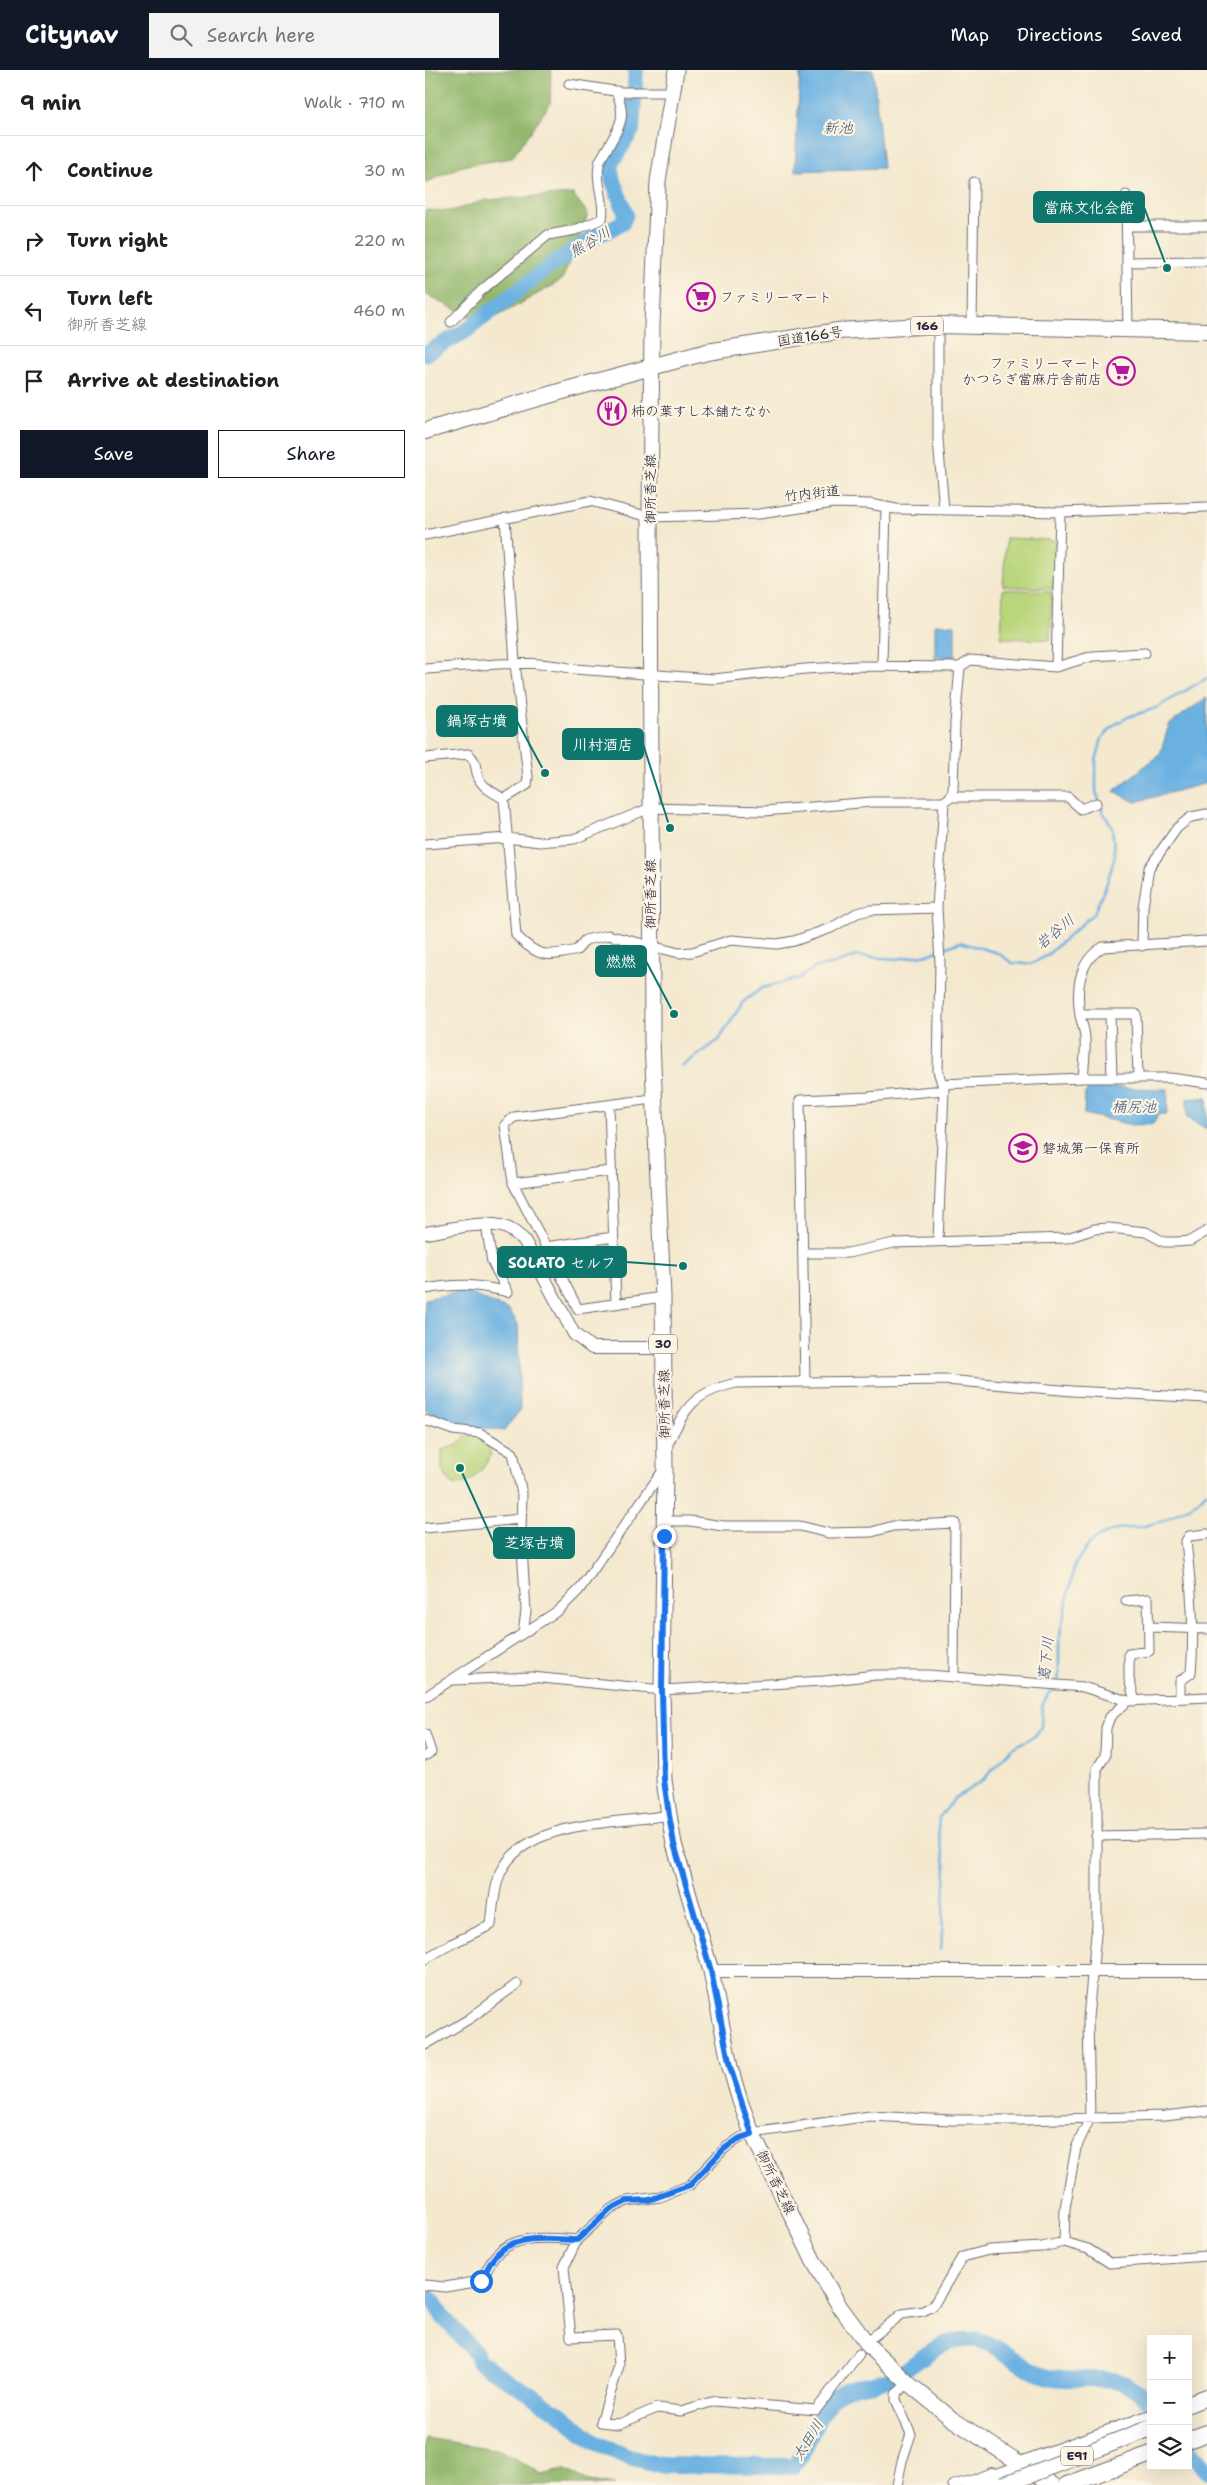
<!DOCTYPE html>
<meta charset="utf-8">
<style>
:root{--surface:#fff;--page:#f2f2f2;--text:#202124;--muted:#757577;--line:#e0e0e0;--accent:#111827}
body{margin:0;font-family:"Shantell Sans","Klee One",sans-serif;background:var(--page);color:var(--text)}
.controls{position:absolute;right:15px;bottom:15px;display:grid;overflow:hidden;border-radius:0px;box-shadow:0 5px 20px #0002}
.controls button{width:45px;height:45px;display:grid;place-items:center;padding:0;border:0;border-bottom:1px solid var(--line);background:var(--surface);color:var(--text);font:25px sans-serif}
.stop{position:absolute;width:15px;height:15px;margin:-11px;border:4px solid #1a73e8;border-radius:50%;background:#fff}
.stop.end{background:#1a73e8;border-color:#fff;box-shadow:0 1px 5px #0008}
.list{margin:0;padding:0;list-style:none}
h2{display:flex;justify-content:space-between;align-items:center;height:65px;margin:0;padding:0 20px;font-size:21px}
h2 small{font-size:16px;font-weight:400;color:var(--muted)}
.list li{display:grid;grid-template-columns:32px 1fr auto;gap:15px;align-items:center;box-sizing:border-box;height:70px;padding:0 20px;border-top:1px solid var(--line)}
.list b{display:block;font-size:19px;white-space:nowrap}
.list p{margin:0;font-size:16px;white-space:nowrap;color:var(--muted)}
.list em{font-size:16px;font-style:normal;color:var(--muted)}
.actions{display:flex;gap:10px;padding:15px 20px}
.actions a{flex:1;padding:11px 0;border:1px solid var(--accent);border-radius:0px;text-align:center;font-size:18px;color:var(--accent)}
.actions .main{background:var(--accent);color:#fff}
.icon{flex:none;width:28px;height:28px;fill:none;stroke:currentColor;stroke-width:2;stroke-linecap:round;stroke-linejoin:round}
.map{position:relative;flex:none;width:782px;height:2415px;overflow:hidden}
header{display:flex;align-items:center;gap:30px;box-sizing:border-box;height:70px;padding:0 25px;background:var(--accent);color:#fff}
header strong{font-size:24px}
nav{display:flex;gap:28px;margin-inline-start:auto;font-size:18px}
.search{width:350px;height:45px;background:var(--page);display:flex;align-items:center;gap:12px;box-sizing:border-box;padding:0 18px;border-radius:0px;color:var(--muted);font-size:19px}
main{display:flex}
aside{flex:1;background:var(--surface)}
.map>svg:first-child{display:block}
.green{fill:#b9d67c;stroke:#6e7c5c}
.forest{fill:#92b76c;stroke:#5a6c54}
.water{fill:#6bb1e2;stroke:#466a8e}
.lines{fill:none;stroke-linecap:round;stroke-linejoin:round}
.stream{stroke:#6bb1e2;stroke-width:2.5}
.river{stroke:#6bb1e2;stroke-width:16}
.street-casing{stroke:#6c686f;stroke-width:11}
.secondary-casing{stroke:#6c686f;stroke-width:14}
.primary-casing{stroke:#6c686f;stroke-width:17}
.highway-casing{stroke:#6c686f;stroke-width:18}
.street{stroke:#fff;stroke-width:9}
.secondary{stroke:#fff;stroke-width:12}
.primary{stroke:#fff;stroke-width:15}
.highway{stroke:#fff;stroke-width:16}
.highway-bridge-casing{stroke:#6c686f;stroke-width:18;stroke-linecap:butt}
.highway-bridge{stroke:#fff;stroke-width:16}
.route{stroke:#1a73e8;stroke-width:6}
.labels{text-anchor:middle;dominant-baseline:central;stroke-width:4.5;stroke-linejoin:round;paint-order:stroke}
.shield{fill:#fcf5e5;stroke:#63616e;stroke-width:1}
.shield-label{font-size:12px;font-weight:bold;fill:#22223b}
.poi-label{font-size:14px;fill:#22223b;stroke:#fcf5e5;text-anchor:start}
.street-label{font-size:14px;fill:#22223b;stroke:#fcf5e5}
.water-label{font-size:15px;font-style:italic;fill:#3c5475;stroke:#fcf5e5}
.leader{fill:none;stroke:#0f766e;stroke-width:2}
.callout-dot{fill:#0f766e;stroke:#fcf5e5;stroke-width:2}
.callout{fill:#0f766e;stroke:#0f766e;stroke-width:2}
.callout-label{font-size:15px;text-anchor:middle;font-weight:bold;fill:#fff}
</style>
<header>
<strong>Citynav</strong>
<div class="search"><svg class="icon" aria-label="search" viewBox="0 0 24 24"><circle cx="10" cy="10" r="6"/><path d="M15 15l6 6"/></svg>Search here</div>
<nav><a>Map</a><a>Directions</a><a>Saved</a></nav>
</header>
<main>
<aside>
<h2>9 min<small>Walk · 710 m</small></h2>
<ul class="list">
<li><svg class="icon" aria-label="ahead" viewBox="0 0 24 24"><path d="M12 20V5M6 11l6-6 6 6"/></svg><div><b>Continue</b></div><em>30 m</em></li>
<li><svg class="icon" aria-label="right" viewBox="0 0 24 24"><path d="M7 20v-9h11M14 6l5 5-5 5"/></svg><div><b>Turn right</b></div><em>220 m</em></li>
<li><svg class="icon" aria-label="left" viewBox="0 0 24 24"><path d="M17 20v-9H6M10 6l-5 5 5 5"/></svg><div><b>Turn left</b><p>御所香芝線</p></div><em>460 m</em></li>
<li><svg class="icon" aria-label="arrive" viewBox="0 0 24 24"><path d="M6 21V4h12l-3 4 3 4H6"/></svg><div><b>Arrive at destination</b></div></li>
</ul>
<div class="actions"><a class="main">Save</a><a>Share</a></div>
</aside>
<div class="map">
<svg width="782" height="2415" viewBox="0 0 782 2415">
<rect width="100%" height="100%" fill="#fcf5e5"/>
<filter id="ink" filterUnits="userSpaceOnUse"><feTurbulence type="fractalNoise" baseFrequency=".02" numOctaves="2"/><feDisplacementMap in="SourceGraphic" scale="10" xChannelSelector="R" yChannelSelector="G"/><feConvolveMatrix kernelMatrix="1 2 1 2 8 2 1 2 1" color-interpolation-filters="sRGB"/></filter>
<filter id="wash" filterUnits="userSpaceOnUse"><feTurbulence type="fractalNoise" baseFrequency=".0096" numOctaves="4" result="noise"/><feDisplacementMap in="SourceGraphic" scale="20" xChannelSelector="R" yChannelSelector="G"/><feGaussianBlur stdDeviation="1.12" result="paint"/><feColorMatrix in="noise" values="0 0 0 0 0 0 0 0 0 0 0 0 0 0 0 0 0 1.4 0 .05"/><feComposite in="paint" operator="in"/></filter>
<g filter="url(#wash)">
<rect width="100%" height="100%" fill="#f4e9cf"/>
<path class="green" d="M 581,468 L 630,470 L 628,519 L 578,516 Z
M 578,519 L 627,522 L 625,570 L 576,568 Z
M 42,1365 L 51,1365 L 63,1374 L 66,1385 C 59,1398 44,1419 27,1415 L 17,1400 L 17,1380 L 33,1375 Z"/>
<path class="forest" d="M 0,0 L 126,0 L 125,34 L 87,88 L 37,96 L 0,113 Z
M 148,124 L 163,144 L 137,210 L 59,254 L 0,224 L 0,140 L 26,141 L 61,130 Z
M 1,2368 L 76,2380 L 117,2404 L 138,2399 L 164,2411 L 191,2415 L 0,2415 Z"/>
<path class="water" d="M 375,0 L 448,0 L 458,98 L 370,101 Z
M 510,554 L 530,555 L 530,587 L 510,587 Z
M 782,627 L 782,713 L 710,732 L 689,721 L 735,684 L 744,655 Z
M 667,1017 L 743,1019 L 742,1044 L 734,1044 L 728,1054 L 707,1055 L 659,1044 L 660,1023 Z
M 782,1027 L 782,1059 L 762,1048 L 762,1029 Z
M 39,1221 L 84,1240 L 93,1254 L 95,1340 L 79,1361 L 26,1353 L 0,1339 L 0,1229 Z"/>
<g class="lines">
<path class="stream" d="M 256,997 L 294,970 L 318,932 L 337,918 L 374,908 L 391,897 L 406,895 L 432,886 L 471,889 L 505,884 L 535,872 L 573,883 L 587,893 L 606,894 L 621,886 L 669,843 L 682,813 L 690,786 L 687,757 L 677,740 L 671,721 L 671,691 L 677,668 L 689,655 L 703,647 L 731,638 L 782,608
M 516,1880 L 521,1799 L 513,1760 L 514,1748 L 530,1728 L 557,1711 L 587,1678 L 610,1666 L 616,1657 L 617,1636 L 623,1624 L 632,1616 L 634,1605 L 634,1569 L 650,1494 L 665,1473 L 675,1466 L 692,1459 L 716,1457 L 738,1451 L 771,1433 L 782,1422"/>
<path class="river" d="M 0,284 L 42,260 L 126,195 L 171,166 L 197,153 L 201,144 L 188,111 L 185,95 L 207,60 L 211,0
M 0,2226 L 7,2229 L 18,2247 L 51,2283 L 53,2291 L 133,2342 L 169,2372 L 204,2387 L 235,2395 L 369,2396 C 385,2375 390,2346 409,2327 C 424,2313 445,2316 463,2309 C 490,2299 505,2272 539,2270 C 544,2270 550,2269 554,2270 C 581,2278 599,2303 628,2308 C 670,2314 693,2296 726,2334
M 763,2379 L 782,2401"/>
</g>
</g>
<g filter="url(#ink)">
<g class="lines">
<defs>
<path id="street" d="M 144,14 L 196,22 L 248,22
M 701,125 L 703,261
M 702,156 L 782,156
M 702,192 L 782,191
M 26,252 L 57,220 L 123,165 L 150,160 L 177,149 C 181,131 170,114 174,95 C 174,90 178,86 180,82 C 194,57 203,49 191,21
M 513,255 L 513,370 L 519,440
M 547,256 L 549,112
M 0,465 L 165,431 L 225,447 L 334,444 L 409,433 L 445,434 L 471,439 L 635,442 L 782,437
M 457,595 L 461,437
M 631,597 L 635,442
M 0,599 C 49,596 101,588 149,599 L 289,609 L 380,599 L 433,596 L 535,597 L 545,590 L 631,597 L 668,586 L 720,583
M 0,688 L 43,684 C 53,691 49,698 54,709 C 58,718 71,724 79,729 L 91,865 C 113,888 122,887 152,880 L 160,870 L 183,865 L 254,883 L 267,882 L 306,870 L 352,874 L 369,871 L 406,858 L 432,843 L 445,840 L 512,838
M 525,727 L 643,727 L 656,739 L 671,733
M 79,729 L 102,715 L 103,707 L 90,593 L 80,448
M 0,774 L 82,768 L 115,772 L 149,769 L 225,738 L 339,741 L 447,732 L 519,732
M 717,876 L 718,837 L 724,798 L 752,758 L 766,747 L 782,744
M 655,944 L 711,944 L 713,1008
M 685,944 L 687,1008
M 658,1008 C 659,995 661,981 660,969 C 660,961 657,953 655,946 C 651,919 653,891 678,877 L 782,871
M 517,1014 L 658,1008 L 745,1008 L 782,1013
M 228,1029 L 89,1047 L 80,1055 L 88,1113 L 153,1239 L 238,1227
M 184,1035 L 191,1234
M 88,1113 L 186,1101
M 513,1171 L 519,1020 L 513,1001 L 515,893 L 512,838 L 519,732 L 525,727 L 528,720 L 530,653 L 535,597
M 121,1177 L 188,1167
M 378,1183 L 423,1183 L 469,1173 L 642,1168 L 670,1159 L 684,1158 L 721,1162 L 739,1172 L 751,1172 L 765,1171 L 782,1161
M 0,1219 C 34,1213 50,1214 83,1222 L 67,1192 L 61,1155
M 380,1312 L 375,1030 L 443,1027 L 519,1020
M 0,1350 L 28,1360 L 55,1363 L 88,1383 L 97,1424 L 96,1463 L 101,1541 L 98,1563
M 242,1376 C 261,1337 267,1323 311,1313 L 521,1310 L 647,1321 L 782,1328
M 239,1451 L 265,1451 L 298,1456 L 375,1456 L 403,1463 L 447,1462 L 468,1456 L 530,1453 L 529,1606
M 0,1458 L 96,1449
M 701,1531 L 723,1529 L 724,1581 L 704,1584 L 704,1609 L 710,1631
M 724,1557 L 782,1559
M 28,1610 L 107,1607 L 237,1620 L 399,1611 L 450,1605 L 503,1605 L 658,1617 L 703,1631 L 782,1627
M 0,1627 L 134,1540 L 154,1520 L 239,1399
M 755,1628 L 755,1611 L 766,1603 C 770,1560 766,1515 761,1471 L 764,1466 L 782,1464
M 0,1664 L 6,1682 L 0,1686
M 671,1766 L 782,1764
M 0,1889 L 26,1874 L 66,1855 C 68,1838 69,1817 76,1802 C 101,1749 194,1754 244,1745
M 0,1975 L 44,1949 L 92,1914
M 639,2172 L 640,2138 L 651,2078 L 665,2048 L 663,1948 L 672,1854 L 672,1699 L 680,1686 L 681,1658 L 685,1647 L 703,1631
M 0,2215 L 20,2217 L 56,2211 C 61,2202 66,2188 75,2181 C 96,2164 127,2168 152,2170
M 449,2266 L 477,2244 L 498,2241 L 508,2236 L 537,2187 L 564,2180 L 617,2177 L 639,2172 L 663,2179 L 685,2193 L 782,2186
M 434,2284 L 391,2340 L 290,2331 L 256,2341 L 232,2338 L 194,2354 L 176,2352 L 194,2296 L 192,2265 L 146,2267 L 139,2197 L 152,2170 L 186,2139 L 202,2131 L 235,2127 L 265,2115 L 299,2079 L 315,2068 L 327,2063 L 445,2046 L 526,2050 L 598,2050 L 740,2046 L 782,2041
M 564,2406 L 596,2395
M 472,2415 L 477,2391 L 486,2364 L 471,2330 L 471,2324 L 483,2313
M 528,2415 L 549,2410"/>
<path id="secondary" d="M 0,1163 C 23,1160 52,1151 76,1156 C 85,1158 92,1164 99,1170 L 149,1264 L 167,1278 L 238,1278
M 286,1901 L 782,1901"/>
<path id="primary" d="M 251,0 L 233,111 L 227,256 L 225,447 L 227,971 L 238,1227 L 240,1399 L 237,1620 L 239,1710 L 244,1745 L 249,1774 L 286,1901 L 305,1997 L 315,2031 L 327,2063 L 389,2192 L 415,2237 L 444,2276 L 483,2313 L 527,2349 L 628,2415"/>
<path id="highway" d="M 0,361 L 141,320 L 282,282 L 413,261 L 513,255 L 782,261
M 763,2334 L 782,2327
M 763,2370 L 782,2363
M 596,2395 L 726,2348
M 545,2415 L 567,2406
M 642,2415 L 726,2384"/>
</defs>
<use href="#street" class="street-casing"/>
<use href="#secondary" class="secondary-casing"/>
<use href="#primary" class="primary-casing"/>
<use href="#highway" class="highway-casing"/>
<use href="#street" class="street"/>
<use href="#secondary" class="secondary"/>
<use href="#primary" class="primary"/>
<use href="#highway" class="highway"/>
<defs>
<path id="highway-bridge" d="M 578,2415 L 726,2358"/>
</defs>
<use href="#highway-bridge" class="highway-bridge-casing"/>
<use href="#highway-bridge" class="highway-bridge"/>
</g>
</g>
<g class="lines" filter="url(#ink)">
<path class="route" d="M 56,2211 C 61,2202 66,2188 75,2181 C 96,2164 127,2169 152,2170 L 186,2139 L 202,2131 L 224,2130 L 265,2115 L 299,2079 L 315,2068 L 327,2064 L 305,1997 L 286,1901 L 249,1774 L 244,1745 L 239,1710 L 237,1620 L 239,1466"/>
</g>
<defs>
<symbol id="supermarket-ring" viewBox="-11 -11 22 22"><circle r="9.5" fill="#fcf5e5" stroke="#b5179e" stroke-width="1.5"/><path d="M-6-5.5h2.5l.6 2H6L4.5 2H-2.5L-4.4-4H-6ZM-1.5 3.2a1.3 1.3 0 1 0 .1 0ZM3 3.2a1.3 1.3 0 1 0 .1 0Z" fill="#b5179e"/></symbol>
<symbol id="restaurant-ring" viewBox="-11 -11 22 22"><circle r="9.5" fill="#fcf5e5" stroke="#b5179e" stroke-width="1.5"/><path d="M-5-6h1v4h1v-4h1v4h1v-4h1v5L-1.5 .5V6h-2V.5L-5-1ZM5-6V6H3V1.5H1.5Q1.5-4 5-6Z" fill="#b5179e"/></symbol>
<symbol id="school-ring" viewBox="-11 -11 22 22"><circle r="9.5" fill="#fcf5e5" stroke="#b5179e" stroke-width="1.5"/><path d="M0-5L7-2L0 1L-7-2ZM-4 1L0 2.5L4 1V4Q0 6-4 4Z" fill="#b5179e"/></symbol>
</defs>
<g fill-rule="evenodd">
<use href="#supermarket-ring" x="260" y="211" width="32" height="32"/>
<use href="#supermarket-ring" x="680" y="285" width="32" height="32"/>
<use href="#restaurant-ring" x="171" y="325" width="32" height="32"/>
<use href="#school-ring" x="582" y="1062" width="32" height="32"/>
</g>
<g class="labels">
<g class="shield">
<rect x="486" y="246.5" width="32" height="19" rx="4"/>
<rect x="224" y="1264.5" width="28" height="19" rx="4"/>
<rect x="636" y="2376.5" width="32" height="19" rx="4"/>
</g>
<g class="shield-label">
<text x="502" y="256">166</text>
<text x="238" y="1274">30</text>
<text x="652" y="2386">E91</text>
</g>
<g class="poi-label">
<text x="295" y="227">ファミリーマート</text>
<text x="677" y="293" text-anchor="end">ファミリーマート<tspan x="677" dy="16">かつらぎ當麻庁舎前店</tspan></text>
<text x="206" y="341">柿の葉すし本舗たなか</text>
<text x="617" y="1078">磐城第一保育所</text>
</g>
<g class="street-label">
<text transform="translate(385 266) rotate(-9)">国道166号</text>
<text transform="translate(225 419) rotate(-90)">御所香芝線</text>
<text transform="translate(387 423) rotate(-6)">竹内街道</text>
<text transform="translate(225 824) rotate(-90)">御所香芝線</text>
<text transform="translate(239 1334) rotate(-91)">御所香芝線</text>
<text transform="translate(351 2112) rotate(64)">御所香芝線</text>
</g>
<g class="water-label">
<text x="413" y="58">新池</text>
<text transform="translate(165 172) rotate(-31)">熊谷川</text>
<text transform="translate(630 862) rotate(-40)">岩谷川</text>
<text x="709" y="1037">桶尻池</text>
<text transform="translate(621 1589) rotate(-84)">葛下川</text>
<text transform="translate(383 2370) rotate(-58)">太田川</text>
</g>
</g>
<path class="leader" d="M742 198L719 137M120 703L92 651M245 758L218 674M249 944L221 891M258 1196L201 1192M35 1398L69 1473"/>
<g class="callout-dot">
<circle cx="742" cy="198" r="5"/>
<circle cx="120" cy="703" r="5"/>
<circle cx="245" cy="758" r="5"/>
<circle cx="249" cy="944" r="5"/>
<circle cx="258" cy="1196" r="5"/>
<circle cx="35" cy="1398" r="5"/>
</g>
<g class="callout">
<rect x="609" y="122" width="110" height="30" rx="5"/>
<rect x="12" y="636" width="80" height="30" rx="5"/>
<rect x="138" y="659" width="80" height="30" rx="5"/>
<rect x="171" y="876" width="50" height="30" rx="5"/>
<rect x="73" y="1177" width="128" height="30" rx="5"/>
<rect x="69" y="1458" width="80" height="30" rx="5"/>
</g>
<g class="callout-label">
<text x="664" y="143">當麻文化会館</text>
<text x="52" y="656">鍋塚古墳</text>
<text x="178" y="680">川村酒店</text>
<text x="196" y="897">燃燃</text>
<text x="137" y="1198">SOLATO セルフ</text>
<text x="109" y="1478">芝塚古墳</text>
</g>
</svg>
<div class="controls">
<button>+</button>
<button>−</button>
<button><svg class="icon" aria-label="layers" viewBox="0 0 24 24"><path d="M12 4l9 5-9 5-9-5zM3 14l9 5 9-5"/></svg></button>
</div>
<div class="stop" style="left:56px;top:2211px"></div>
<div class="stop end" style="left:239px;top:1466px"></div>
</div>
</main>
